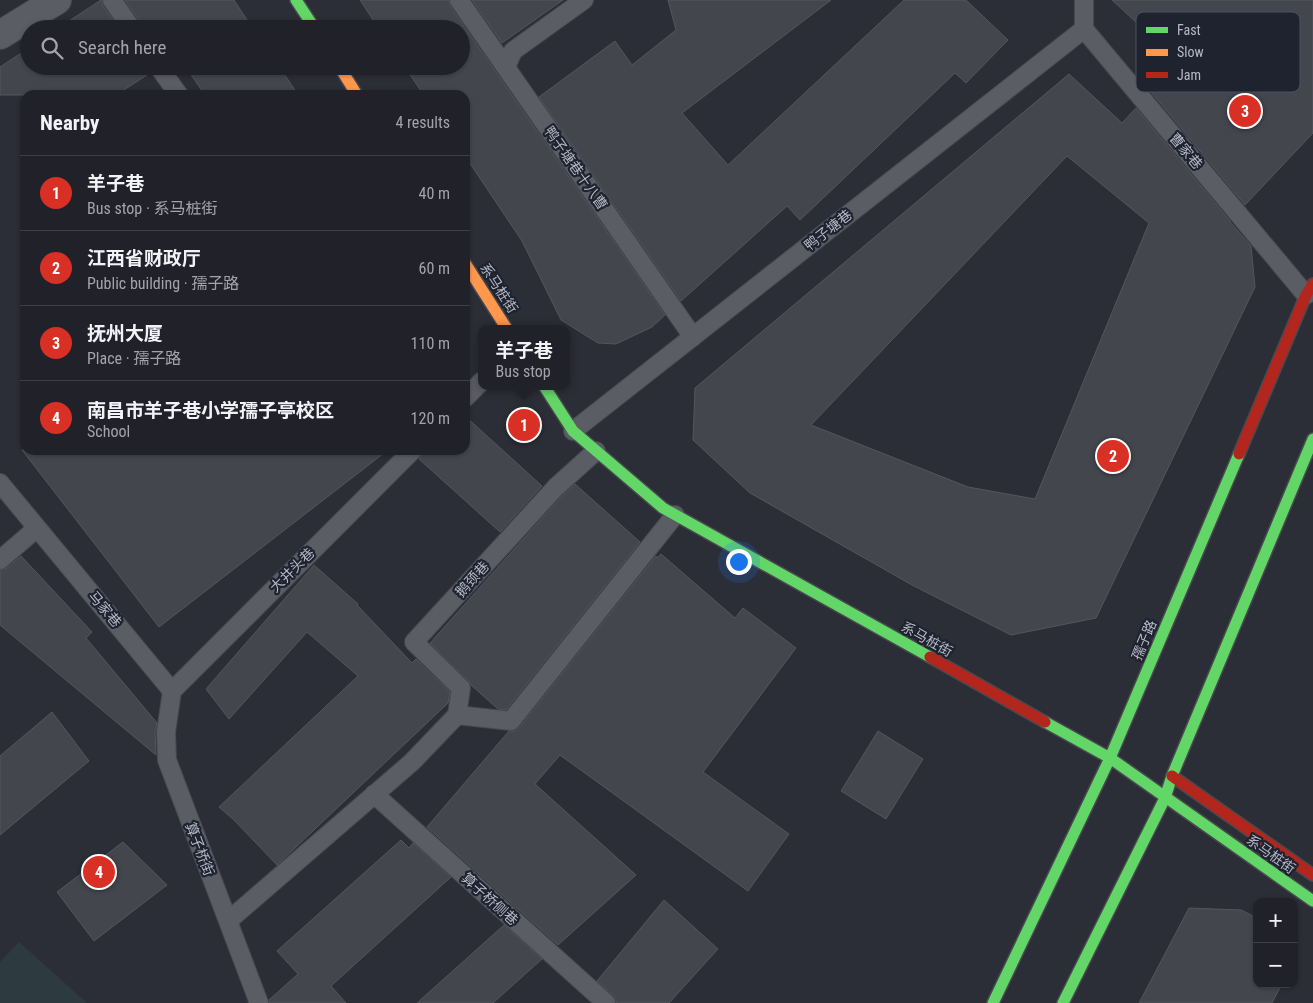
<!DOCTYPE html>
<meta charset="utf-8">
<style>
:root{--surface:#212229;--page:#2d2f35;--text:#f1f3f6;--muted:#a2a4a8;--line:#3e3f46;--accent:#d93025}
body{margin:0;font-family:"Roboto Condensed","Noto Sans SC",sans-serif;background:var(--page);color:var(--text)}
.controls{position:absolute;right:15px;bottom:15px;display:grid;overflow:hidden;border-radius:10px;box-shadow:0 1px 4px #0004}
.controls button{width:45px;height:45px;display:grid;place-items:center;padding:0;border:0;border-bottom:1px solid var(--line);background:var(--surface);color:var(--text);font:25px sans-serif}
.you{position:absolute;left:738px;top:561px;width:18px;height:18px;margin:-12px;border:4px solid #fff;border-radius:50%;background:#1a73e8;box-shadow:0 0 0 8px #1a73e833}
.badge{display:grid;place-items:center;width:32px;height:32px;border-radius:50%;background:var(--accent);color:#fff;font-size:16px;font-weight:700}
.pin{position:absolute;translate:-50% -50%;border:2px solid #fff;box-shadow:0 1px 5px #0006}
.popup{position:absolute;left:478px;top:325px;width:92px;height:65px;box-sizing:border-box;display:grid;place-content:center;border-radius:10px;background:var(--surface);filter:drop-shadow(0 1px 4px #0005);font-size:16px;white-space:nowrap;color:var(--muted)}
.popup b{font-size:19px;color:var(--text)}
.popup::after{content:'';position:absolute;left:50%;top:100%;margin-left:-10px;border:10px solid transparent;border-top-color:var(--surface)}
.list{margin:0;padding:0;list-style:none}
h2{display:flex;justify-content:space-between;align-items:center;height:65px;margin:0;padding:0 20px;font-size:21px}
h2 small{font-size:16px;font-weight:400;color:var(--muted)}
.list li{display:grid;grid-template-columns:32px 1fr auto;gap:15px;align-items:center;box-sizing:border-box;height:75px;padding:0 20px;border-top:1px solid var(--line)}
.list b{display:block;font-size:19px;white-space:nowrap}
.list p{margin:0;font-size:16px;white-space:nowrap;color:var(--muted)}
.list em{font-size:16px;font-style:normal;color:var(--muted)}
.icon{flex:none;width:28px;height:28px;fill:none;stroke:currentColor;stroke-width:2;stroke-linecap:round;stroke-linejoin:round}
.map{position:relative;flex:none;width:1313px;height:1003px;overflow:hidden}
.search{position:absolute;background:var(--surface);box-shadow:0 1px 4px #0004;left:20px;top:20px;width:450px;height:55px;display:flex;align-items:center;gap:12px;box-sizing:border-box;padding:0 18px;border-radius:28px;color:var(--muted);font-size:19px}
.panel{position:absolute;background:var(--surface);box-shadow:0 1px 4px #0004;left:20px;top:90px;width:450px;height:365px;border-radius:15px}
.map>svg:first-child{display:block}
.green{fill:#2d3a3f}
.building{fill:#44464e;stroke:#53565e;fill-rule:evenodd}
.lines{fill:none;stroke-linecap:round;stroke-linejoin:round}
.lane-casing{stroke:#48494f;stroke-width:20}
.street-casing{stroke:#48494f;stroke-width:30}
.fast-casing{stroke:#48494f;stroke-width:14}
.slow-casing{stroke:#48494f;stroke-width:14}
.jam-casing{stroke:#48494f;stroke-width:14}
.lane{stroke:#5b5d64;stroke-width:18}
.street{stroke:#5b5d64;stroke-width:28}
.fast{stroke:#63d668;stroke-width:11}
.slow{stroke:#ff974d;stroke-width:11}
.jam{stroke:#b3261e;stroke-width:11}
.labels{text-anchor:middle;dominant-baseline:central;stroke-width:4.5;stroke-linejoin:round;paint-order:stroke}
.street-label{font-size:14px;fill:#b6b9c6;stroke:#1f2330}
.key{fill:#1f2330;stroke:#4c505d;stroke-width:1}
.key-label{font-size:14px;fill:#b6b9c6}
</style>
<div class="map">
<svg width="1313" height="1003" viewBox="0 0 1313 1003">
<rect width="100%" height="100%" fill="#2c2e37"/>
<path class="green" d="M 19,942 L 87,1003 L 0,1003 L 0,962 Z"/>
<path class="building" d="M 101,0 L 103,6 L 119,29 L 57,29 Z
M 125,0 L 234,0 L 253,29 L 143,29 L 141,23 Z
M 360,0 L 449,0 L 450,6 L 665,315 L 652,327 L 616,344 L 598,343 L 561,320 L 522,241 L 465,156 L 465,95 L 424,95 L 404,66 L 461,66 L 461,29 L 379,29 Z
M 472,0 L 563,0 L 502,43 Z
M 668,0 L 831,0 L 682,113 L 728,165 L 904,0 L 966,0 L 1008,40 L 966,83 L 955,73 L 800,220 L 787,206 L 681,301 L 539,97 L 615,41 L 632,65 L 676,30 Z
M 1112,0 L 1313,0 L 1313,133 L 1245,205 L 1151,92 L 1179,62 Z
M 29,48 L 29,66 L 148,66 L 150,73 L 116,95 L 0,95 L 0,67 Z
M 185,66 L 279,66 L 298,95 L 205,95 Z
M 1069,74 L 1122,123 L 1136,108 L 1230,221 L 1230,222 L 1251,246 L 1255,287 L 1096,618 L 1011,635 L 912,585 L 750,493 L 693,440 L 695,388 ZM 1067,156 L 1149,223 L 1035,499 L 968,487 L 811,425 Z
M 465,416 L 542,486 L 500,532 L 419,459 L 423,453 L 423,450 L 465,450 Z
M 22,450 L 388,450 L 159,627 Z
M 575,484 L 640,542 L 506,710 L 498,709 L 471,685 L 468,680 L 430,643 L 516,547 L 563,495 Z
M 661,554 L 735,618 L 743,608 L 796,648 L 703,772 L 789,834 L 748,891 L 560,755 L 535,784 L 636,875 L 558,945 L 427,827 L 509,731 L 515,731 L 519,728 L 656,556 L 657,558 Z
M 21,556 L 92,632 L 86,638 L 157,723 L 155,732 L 156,755 L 0,625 L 0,570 L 7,568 Z
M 314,565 L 358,604 L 357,605 L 412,663 L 416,659 L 450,692 L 448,703 L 277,865 L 234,820 L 219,807 L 358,676 L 307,632 L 229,719 L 206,689 Z
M 52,712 L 89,761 L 0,835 L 0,756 Z
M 878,731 L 923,759 L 886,819 L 841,791 Z
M 401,840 L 409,848 L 413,843 L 451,877 L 331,986 L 346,1003 L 269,1003 L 269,1000 L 298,974 L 277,951 Z
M 123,842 L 167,885 L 94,941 L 57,892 Z
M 664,900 L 718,949 L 669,1003 L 616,1003 L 616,999 L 613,995 L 597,981 Z
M 1189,908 L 1241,910 L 1257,918 L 1257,984 L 1282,984 L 1272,1003 L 1139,1003 Z
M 504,925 L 542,959 L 493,1003 L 417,1003 Z"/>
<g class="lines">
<defs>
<path id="lane" d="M 112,0 L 132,29
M 459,0 L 693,337
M 1084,0 L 1084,29 L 1306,295
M 158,66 L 179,95
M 506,67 L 513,51 L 584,0
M 465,398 L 482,381
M 573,431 L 1084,29
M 0,483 L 172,691
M 0,560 L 37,528
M 172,691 L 413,450
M 172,691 L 166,732 L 167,760 L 259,1003
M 457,715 L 461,688 L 414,642 L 556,487 L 596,451
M 374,794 L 606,1003
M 228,921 L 412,762 L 457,715 L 511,721 L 675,515"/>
<path id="street" d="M 0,35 L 57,0"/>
<path id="fast" d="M 296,0 L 315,29
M 544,386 L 573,431 L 663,508 L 930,657
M 1045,722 L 1110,758 L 1313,901
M 993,1003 L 1110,758 L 1239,454
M 1063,1003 L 1165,798 L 1172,776 L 1313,439"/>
<path id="slow" d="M 339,66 L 357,95
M 465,263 L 507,329"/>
<path id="jam" d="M 1239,454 L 1306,295 L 1313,284
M 930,657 L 1045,722
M 1172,776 L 1313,875"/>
</defs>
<use href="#lane" class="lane-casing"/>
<use href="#street" class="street-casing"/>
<use href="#fast" class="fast-casing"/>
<use href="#slow" class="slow-casing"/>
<use href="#jam" class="jam-casing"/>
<use href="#lane" class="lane"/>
<use href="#street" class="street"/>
<use href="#fast" class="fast"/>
<use href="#slow" class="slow"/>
<use href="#jam" class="jam"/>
</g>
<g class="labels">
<g class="street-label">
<text transform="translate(1186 151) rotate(50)">曹家巷</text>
<text transform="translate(576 168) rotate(55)">鸭子塘巷十八曹</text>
<text transform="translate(828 230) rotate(-38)">鸭子塘巷</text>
<text transform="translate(499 288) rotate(57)">系马桩街</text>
<text transform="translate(292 570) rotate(-45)">大井头巷</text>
<text transform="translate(472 579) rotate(-48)">鹅颈巷</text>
<text transform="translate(105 609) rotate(50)">马家巷</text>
<text transform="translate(927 639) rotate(29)">系马桩街</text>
<text transform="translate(1144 640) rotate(-67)">孺子路</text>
<text transform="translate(200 849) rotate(69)">算子桥街</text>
<text transform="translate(1271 854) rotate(35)">系马桩街</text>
<text transform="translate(490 899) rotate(42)">算子桥侧巷</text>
</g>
</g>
<rect x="1136" y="12" width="164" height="80" rx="8" class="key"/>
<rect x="1146" y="27" width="22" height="6" fill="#63d668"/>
<rect x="1146" y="49" width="22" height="7" fill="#ff974d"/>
<rect x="1146" y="72" width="22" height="6" fill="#b3261e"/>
<g class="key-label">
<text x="1177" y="35">Fast</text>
<text x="1177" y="57">Slow</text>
<text x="1177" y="80">Jam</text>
</g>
</svg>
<div class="controls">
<button>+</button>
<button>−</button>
</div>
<div class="you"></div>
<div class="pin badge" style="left:524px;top:425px">1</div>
<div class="popup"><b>羊子巷</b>Bus stop</div>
<div class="pin badge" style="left:1113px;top:456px">2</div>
<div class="pin badge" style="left:1245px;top:111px">3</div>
<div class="pin badge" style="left:99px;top:872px">4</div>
<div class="search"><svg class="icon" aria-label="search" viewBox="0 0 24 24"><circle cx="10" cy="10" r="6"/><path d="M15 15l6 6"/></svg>Search here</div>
<section class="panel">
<h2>Nearby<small>4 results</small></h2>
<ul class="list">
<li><span class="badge">1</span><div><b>羊子巷</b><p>Bus stop · 系马桩街</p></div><em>40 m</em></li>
<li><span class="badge">2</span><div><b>江西省财政厅</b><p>Public building · 孺子路</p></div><em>60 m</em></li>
<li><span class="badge">3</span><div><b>抚州大厦</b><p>Place · 孺子路</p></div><em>110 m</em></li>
<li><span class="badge">4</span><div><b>南昌市羊子巷小学孺子亭校区</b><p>School</p></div><em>120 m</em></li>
</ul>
</section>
</div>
